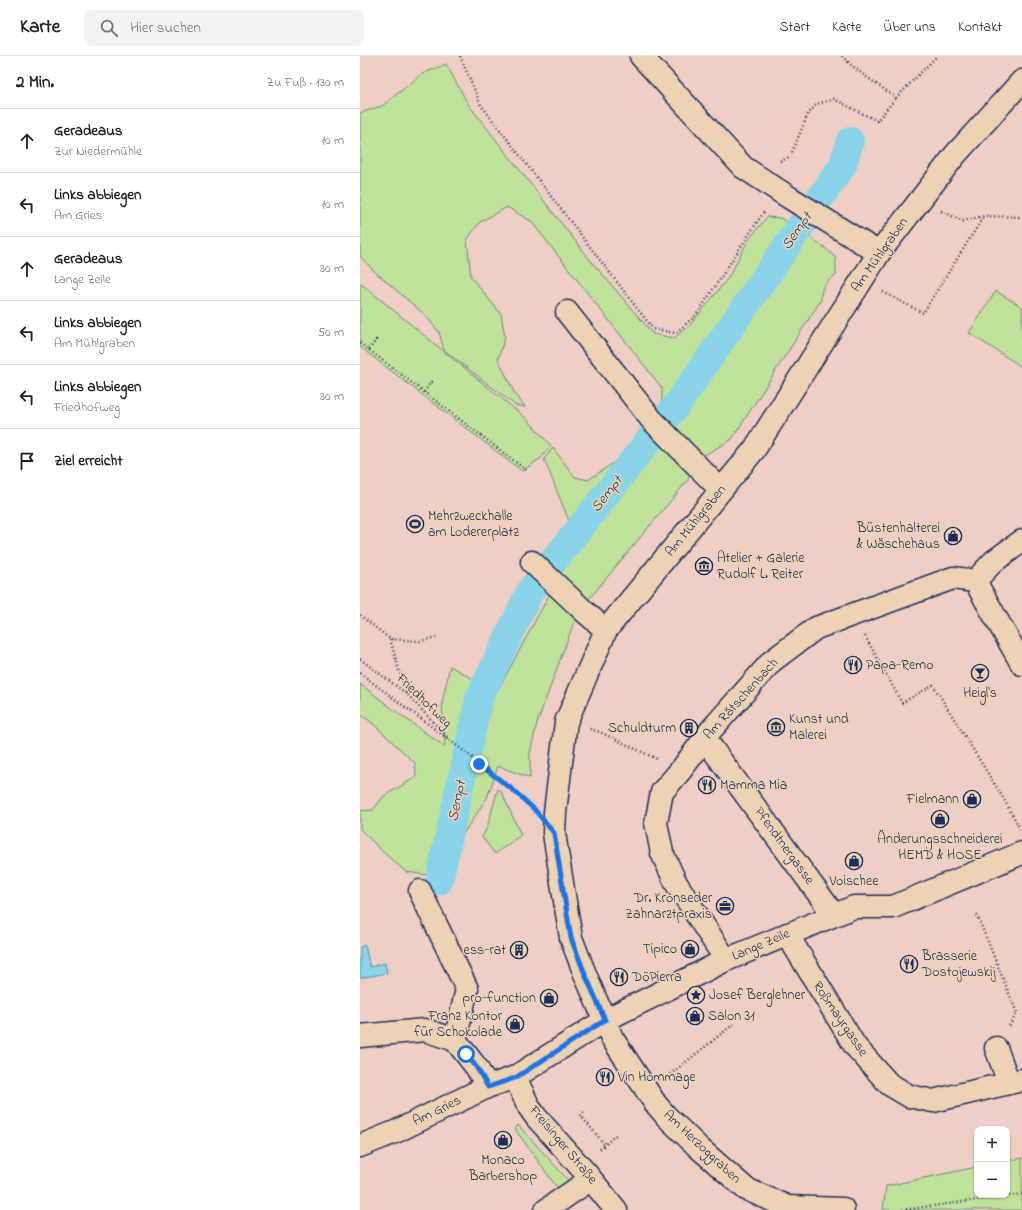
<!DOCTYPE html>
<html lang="de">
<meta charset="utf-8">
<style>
:root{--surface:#fff;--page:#f2f2f2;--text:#202124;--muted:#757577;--line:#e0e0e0}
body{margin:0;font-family:"Indie Flower",sans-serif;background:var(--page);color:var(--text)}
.controls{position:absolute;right:12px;bottom:12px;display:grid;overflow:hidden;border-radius:8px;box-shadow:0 1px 3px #0004}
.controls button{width:36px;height:36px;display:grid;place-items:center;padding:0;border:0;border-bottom:1px solid var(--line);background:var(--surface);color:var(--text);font:20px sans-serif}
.stop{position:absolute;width:12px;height:12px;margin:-9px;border:3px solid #1a73e8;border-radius:50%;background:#fff}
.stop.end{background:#1a73e8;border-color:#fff;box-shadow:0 1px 4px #0008}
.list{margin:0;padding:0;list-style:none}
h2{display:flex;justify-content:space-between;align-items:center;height:52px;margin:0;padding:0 16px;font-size:17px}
h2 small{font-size:13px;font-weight:400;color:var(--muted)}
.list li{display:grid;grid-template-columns:26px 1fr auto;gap:12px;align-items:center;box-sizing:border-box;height:64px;padding:0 16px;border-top:1px solid var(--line)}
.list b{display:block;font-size:15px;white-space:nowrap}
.list p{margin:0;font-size:13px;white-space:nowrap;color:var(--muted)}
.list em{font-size:13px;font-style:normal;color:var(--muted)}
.icon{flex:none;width:22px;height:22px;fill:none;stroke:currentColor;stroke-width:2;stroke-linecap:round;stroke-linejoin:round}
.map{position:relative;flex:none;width:662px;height:1154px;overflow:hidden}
header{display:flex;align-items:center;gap:24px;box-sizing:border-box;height:56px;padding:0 20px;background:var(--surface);border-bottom:1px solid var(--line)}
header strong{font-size:19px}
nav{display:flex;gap:22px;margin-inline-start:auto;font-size:14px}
.search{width:280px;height:36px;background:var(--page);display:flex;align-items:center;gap:10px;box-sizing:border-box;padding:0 14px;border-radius:8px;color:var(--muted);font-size:15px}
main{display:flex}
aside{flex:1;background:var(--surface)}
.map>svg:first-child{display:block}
.green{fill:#c1e29b;stroke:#6e887c}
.water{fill:#89d4e9;stroke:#5d92b1}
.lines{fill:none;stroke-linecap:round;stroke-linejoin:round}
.canal{stroke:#89d4e9;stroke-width:28}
.minor-casing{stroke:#1b2f5e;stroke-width:25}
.path{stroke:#1b2f5e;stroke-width:2.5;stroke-dasharray:1 3;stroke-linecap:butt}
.minor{stroke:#edd2b4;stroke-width:22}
.route{stroke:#1a73e8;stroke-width:5}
.labels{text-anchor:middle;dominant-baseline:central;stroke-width:3;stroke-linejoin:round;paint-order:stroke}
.street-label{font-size:14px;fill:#1b2f5e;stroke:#edd2b4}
.poi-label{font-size:14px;fill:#1b2f5e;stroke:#edd2b4;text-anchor:start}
.water-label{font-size:15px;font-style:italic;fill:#26406c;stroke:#edd2b4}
</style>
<header>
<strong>Karte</strong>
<div class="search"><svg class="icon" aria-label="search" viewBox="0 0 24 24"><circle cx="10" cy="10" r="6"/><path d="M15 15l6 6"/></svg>Hier suchen</div>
<nav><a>Start</a><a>Karte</a><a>Über uns</a><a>Kontakt</a></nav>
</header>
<main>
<aside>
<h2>2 Min.<small>Zu Fuß · 130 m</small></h2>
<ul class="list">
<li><svg class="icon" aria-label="ahead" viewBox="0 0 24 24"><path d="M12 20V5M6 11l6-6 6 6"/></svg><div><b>Geradeaus</b><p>Zur Niedermühle</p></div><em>10 m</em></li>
<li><svg class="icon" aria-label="left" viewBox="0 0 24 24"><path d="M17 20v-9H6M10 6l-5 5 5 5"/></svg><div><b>Links abbiegen</b><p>Am Gries</p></div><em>10 m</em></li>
<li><svg class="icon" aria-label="ahead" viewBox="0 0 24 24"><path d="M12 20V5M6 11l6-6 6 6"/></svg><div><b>Geradeaus</b><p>Lange Zeile</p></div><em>30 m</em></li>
<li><svg class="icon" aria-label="left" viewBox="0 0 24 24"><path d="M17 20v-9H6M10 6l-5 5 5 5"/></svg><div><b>Links abbiegen</b><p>Am Mühlgraben</p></div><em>50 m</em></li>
<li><svg class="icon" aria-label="left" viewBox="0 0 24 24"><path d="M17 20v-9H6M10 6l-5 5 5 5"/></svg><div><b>Links abbiegen</b><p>Friedhofweg</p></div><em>30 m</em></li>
<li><svg class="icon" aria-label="arrive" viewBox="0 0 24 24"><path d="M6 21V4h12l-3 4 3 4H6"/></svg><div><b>Ziel erreicht</b></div></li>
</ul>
</aside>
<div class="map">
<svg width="662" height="1154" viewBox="0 0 662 1154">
<rect width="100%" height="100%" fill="#eecec5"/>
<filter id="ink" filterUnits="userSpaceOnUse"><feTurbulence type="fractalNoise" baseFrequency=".025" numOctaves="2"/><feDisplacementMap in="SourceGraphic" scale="8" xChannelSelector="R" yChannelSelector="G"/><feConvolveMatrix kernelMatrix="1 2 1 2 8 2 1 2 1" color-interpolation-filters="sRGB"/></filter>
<g filter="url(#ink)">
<path class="green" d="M 86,8 L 108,48 L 231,205 L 293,278 L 314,282 L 329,270 L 349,246 L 368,222 L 389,183 L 407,161 L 420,162 L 463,190 L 476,202 L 476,219 C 466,226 460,232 461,244 L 372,383 L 345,399 L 333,409 L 328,424 L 228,544 L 215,539 L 208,553 L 215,563 L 177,667 L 170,697 L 170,722 L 138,710 L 127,742 L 75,820 L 46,816 L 22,795 L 0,773 L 0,755 L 13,754 L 24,740 L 56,721 L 55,707 L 9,664 L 0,659 L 0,628 L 42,660 L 85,691 L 82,647 L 90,610 L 137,636 L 203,513 L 220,492 L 184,403 L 193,392 L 215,421 L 228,424 L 249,410 L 274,390 L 294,366 L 302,351 L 302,332 L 171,165 L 147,151 L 120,166 L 107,184 L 111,221 L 141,258 L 145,281 L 138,303 L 154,336 L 165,351 L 155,349 L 84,294 L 79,276 L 65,259 L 13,214 L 0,200 L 0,57 L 22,50 L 62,18 Z
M 0,227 L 167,363 L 191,390 L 181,402 L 162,415 L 0,291 Z
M 636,235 L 662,251 L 662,311 L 609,277 Z
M 138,733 L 141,735 L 161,779 L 135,798 L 122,781 L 127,772 Z
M 158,1069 L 209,1125 L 198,1133 L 155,1073 Z
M 662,1102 L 662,1154 L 523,1154 L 526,1130 L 617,1111 L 617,1139 L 647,1139 L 647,1105 Z"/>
<path class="water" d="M 5,889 L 10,911 L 25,907 L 27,917 L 0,922 L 0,891 Z"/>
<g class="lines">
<path class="canal" d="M 79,825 L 119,643 L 170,535 L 316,350 L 483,109 L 490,85"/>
<defs>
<path id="minor" d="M 281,0 L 383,111 L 430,142 L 519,197
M 207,256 L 291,363 L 361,434
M 172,506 L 225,556 L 246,574
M 615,525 L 662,608
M 615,525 L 634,505 L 662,485
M 345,683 L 474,859
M 60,835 L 107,933 L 95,984
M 427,878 L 495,990 L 529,1028 L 549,1040 L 573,1045 L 662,1024
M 366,904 L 316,827 L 302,797 L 296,767 L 302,736 L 321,714 L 351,674 L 412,605 L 456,572 L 593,522 L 615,525
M 0,980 L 65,974 L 95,984 L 117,1012 L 127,1031
M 636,992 L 649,1027
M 155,1021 L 169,1051 L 176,1061 L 225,1116 L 256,1154
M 0,1090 L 35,1076 L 127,1031 L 155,1021 L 245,964 L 366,904 L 494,851 L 533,851 L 662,797
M 483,1153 L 428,1151 L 386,1133 L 339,1092 L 306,1060 L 295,1047 L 252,982 L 225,918 L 211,882 L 196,790 L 194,777 L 195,756 L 206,666 L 246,574 L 394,394 L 519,197 L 595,99 L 662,25
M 186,1154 L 231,1123"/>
</defs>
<use href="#minor" class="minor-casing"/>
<path class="path" d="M 100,0 L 121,49 L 293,273 L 316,277 L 337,258 L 405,154
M 482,0 C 498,17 518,28 536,42 L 577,0
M 420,105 L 430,101 L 448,58 L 457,48 L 474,43 L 517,65 L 536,42
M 581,155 L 603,165 L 624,160 L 662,161
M 523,236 L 563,257 L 624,160
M 0,287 L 166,414
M 9,294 L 16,284 L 14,282
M 64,336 L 71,326 L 74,327
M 0,559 L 30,583 L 60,585 L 78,581
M 505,580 L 542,647 L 573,629 L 642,740 L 660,773
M 30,583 L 46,638
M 0,603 L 47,638 L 88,682
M 0,617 C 57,661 118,702 171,751
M 230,673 L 240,676 L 297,703
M 617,859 L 657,957 L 648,972
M 307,1021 L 375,967
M 224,1056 L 221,1060 L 245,1089
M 240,1093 L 257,1078
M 542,1154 L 662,1138"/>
<use href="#minor" class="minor"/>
</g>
</g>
<g class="lines" filter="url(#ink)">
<path class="route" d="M 106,998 L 117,1012 L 128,1031 L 155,1022 L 245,964 L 225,918 L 211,882 L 194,777 L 174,753 L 153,734 L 119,708"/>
</g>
<defs>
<symbol id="stadium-ring" viewBox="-11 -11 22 22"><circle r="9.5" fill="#edd2b4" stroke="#1b2f5e" stroke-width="1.5"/><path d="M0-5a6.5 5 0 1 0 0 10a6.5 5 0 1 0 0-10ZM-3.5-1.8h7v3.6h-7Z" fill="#1b2f5e"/></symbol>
<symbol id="shop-ring" viewBox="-11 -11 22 22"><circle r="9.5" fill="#edd2b4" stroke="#1b2f5e" stroke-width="1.5"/><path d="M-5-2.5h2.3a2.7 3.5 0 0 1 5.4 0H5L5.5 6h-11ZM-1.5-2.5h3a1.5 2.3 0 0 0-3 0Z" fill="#1b2f5e"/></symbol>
<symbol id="museum-ring" viewBox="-11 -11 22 22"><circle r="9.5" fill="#edd2b4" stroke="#1b2f5e" stroke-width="1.5"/><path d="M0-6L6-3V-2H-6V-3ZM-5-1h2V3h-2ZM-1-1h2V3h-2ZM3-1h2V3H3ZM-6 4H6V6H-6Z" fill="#1b2f5e"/></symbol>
<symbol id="restaurant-ring" viewBox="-11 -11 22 22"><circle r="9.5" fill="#edd2b4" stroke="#1b2f5e" stroke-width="1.5"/><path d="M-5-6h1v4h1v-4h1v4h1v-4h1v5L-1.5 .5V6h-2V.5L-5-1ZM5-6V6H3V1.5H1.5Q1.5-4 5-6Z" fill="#1b2f5e"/></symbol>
<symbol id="bar-ring" viewBox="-11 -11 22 22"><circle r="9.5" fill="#edd2b4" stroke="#1b2f5e" stroke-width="1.5"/><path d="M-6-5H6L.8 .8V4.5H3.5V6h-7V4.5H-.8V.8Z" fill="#1b2f5e"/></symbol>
<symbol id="building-ring" viewBox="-11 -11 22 22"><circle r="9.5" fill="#edd2b4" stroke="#1b2f5e" stroke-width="1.5"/><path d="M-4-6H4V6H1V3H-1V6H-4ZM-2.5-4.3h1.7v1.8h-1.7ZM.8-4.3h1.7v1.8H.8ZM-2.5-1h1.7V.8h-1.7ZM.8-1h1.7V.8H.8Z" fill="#1b2f5e"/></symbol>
<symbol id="office-ring" viewBox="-11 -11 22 22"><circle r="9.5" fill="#edd2b4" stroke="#1b2f5e" stroke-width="1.5"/><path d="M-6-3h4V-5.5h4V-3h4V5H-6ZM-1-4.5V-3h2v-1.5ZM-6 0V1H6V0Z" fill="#1b2f5e"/></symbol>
<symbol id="sight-ring" viewBox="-11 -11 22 22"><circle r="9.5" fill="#edd2b4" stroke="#1b2f5e" stroke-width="1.5"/><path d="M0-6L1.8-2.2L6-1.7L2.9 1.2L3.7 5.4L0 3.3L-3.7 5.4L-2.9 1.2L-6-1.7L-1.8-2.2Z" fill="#1b2f5e"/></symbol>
</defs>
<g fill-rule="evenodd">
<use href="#stadium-ring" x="45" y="458" width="20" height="20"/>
<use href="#shop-ring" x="583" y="470" width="20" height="20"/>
<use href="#museum-ring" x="334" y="500" width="20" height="20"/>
<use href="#restaurant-ring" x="483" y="599" width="20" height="20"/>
<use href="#bar-ring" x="610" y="607" width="20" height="20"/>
<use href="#museum-ring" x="406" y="661" width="20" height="20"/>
<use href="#building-ring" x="319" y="662" width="20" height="20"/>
<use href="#restaurant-ring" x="337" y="719" width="20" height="20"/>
<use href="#shop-ring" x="602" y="733" width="20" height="20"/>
<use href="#shop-ring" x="570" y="753" width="20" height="20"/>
<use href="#shop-ring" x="484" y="795" width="20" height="20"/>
<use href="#office-ring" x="355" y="840" width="20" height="20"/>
<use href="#shop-ring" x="320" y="883" width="20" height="20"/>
<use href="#building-ring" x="149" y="884" width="20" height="20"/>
<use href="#restaurant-ring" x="539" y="898" width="20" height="20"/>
<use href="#restaurant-ring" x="249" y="911" width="20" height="20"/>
<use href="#sight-ring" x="326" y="929" width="20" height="20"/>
<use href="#shop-ring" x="179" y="932" width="20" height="20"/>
<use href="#shop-ring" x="325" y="950" width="20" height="20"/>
<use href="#shop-ring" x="145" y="958" width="20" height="20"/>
<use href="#restaurant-ring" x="235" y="1011" width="20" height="20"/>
<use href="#shop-ring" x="133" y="1074" width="20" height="20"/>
</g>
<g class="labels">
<g class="street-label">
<text transform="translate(520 199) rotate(-55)">Am Mühlgraben</text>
<text transform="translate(336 465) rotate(-51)">Am Mühlgraben</text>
<text transform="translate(381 643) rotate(-48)">Am Rätschenbach</text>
<text transform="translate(64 645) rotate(44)">Friedhofweg</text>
<text transform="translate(424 790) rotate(54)">Pfendtnergasse</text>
<text transform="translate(401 889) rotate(-23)">Lange Zeile</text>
<text transform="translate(480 963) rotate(56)">Roßmayrgasse</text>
<text transform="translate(77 1055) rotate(-26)">Am Gries</text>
<text transform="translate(203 1089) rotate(50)">Freisinger Straße</text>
<text transform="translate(342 1091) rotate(43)">Am Herzoggraben</text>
</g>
<g class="poi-label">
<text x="68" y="460">Mehrzweckhalle<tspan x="68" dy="16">am Lodererplatz</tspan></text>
<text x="580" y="472" text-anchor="end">Büstenhalterei<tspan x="580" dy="16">&amp; Wäschehaus</tspan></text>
<text x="357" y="502">Atelier + Galerie<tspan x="357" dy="16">Rudolf L. Reiter</tspan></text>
<text x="506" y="609">Papa-Remo</text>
<text x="620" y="637" text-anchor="middle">Heigl's</text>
<text x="429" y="663">Kunst und<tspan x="429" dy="16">Malerei</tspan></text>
<text x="316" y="672" text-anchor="end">Schuldturm</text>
<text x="360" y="729">Mamma Mia</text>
<text x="599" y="743" text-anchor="end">Fielmann</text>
<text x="580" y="783" text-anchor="middle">Änderungsschneiderei<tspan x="580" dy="16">HEMD &amp; HOSE</tspan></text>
<text x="494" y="825" text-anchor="middle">Voischee</text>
<text x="352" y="842" text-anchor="end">Dr. Kronseder<tspan x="352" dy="16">Zahnarztpraxis</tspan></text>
<text x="317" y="893" text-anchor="end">Tipico</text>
<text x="146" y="894" text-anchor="end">ess-rat</text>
<text x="562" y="900">Brasserie<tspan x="562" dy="16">Dostojewskij</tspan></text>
<text x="272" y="921">DöPierra</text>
<text x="349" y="939">Josef Berglehner</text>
<text x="176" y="942" text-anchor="end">pro-function</text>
<text x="142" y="960" text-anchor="end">Franz Kontor<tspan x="142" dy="16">für Schokolade</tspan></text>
<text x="348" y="960">Salon 31</text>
<text x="258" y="1021">Vin Hommage</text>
<text x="143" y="1104" text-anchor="middle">Monaco<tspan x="143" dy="16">Barbershop</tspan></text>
</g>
<g class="water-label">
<text transform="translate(437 175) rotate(-55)">Sempt</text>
<text transform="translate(247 438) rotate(-52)">Sempt</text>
<text transform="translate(97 745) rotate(-78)">Sempt</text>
</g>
</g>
</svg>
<div class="controls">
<button>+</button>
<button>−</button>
</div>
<div class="stop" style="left:106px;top:998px"></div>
<div class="stop end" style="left:119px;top:708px"></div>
</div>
</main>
